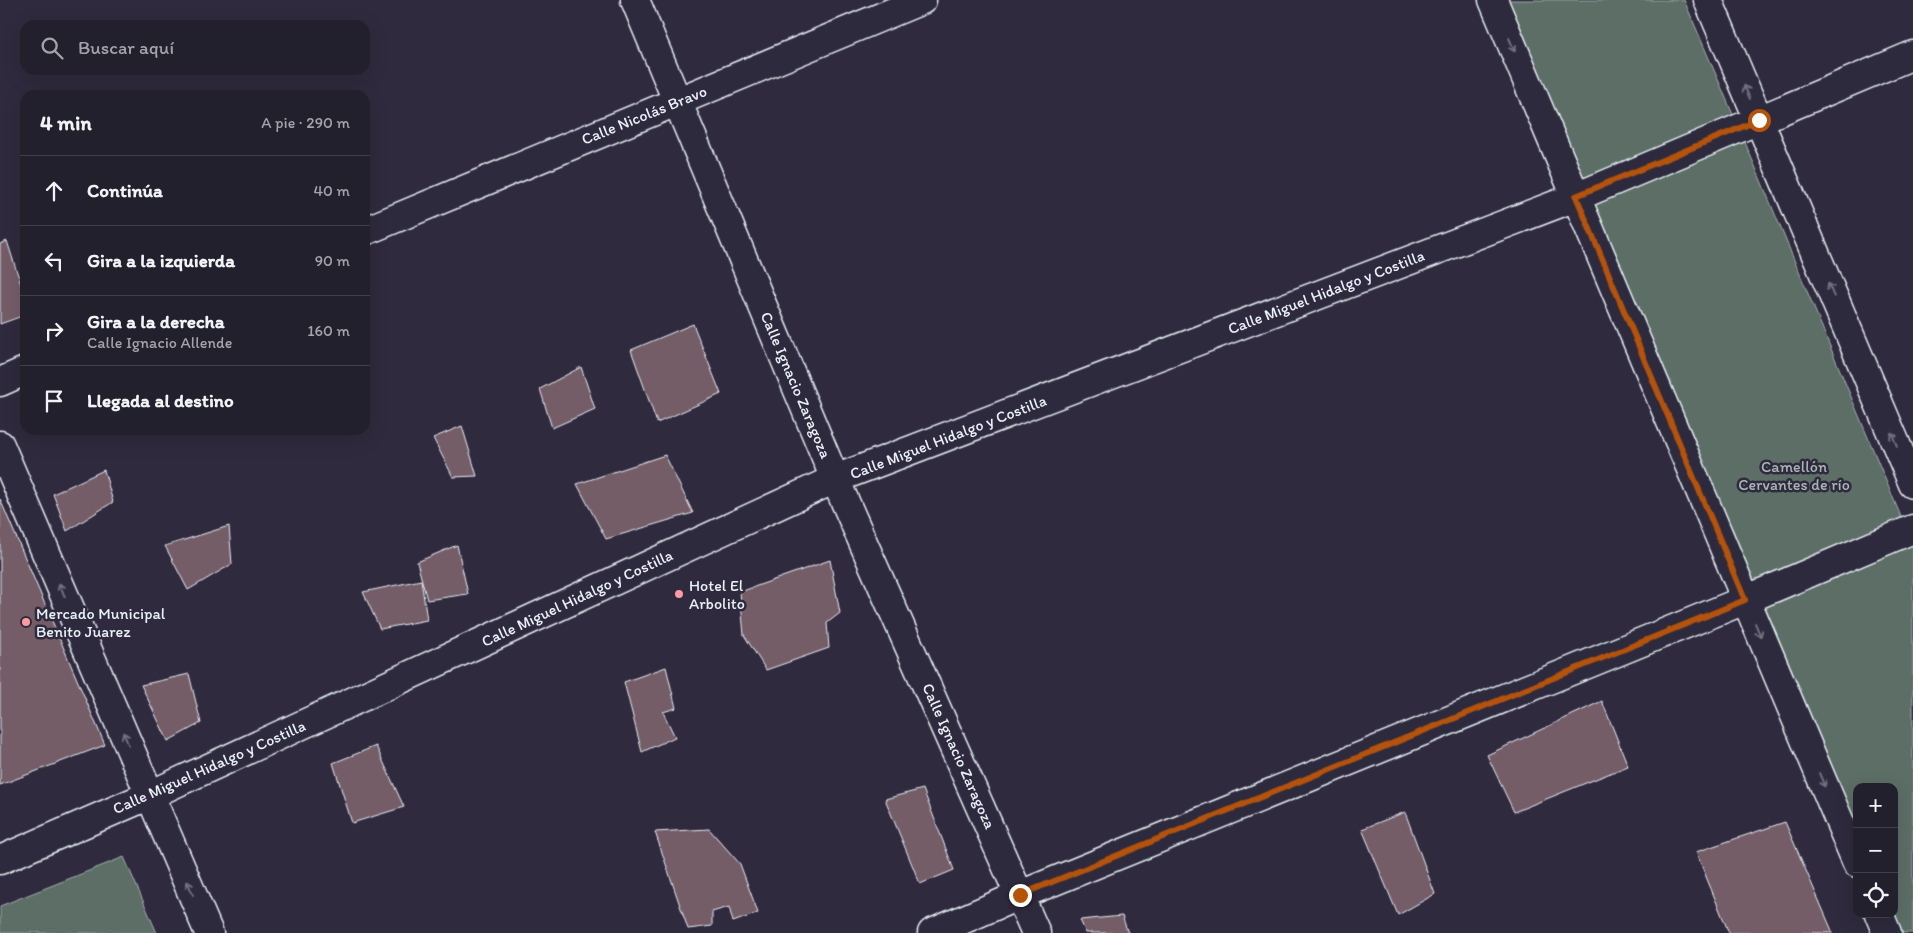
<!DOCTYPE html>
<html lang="es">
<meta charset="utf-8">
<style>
:root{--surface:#23202e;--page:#2f2d3a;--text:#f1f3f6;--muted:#a3a3aa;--line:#403e4a}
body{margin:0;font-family:Itim,sans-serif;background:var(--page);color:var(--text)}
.controls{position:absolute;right:15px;bottom:15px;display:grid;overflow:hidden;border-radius:10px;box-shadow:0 5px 20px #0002}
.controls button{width:45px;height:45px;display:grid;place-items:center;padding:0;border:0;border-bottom:1px solid var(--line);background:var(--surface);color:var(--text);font:25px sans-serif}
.stop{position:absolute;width:15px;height:15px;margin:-11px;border:4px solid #b45309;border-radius:50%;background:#fff}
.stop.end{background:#b45309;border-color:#fff;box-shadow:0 1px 5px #0008}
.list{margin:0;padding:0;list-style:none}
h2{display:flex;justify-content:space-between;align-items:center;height:65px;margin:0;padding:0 20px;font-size:21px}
h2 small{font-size:16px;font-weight:400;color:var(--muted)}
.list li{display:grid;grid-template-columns:32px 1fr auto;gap:15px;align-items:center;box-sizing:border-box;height:70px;padding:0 20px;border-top:1px solid var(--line)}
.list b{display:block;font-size:19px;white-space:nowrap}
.list p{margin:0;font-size:16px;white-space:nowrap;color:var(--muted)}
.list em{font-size:16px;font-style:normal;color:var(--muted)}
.icon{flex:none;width:28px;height:28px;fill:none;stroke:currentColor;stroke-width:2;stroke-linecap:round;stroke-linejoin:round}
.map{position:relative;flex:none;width:1913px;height:933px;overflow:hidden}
.search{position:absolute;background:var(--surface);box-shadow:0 5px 20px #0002;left:20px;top:20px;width:350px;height:55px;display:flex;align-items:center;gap:12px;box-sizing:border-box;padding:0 18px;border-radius:15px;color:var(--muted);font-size:19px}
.panel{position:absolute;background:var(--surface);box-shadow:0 5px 20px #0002;left:20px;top:90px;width:350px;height:345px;border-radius:15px}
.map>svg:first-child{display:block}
.green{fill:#5d6e66;stroke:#a2b0af}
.building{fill:#755d68;stroke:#e8f1f8}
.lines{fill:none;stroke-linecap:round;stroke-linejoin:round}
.minor-casing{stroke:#e8f1f8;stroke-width:31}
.minor{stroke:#2f2a3d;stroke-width:28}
.oneway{stroke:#70707e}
.route{stroke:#b45309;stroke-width:6}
.poi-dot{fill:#ff9aa2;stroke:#2f2a3d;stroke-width:2}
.labels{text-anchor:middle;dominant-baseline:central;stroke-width:5;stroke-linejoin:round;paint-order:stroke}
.street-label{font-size:16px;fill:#e8f1f8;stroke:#2f2a3d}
.park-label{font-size:16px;fill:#a9b6b6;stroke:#2f2a3d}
.poi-label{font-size:16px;fill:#e8f1f8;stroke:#2f2a3d;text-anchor:start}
</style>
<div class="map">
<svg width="1913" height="933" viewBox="0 0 1913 933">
<rect width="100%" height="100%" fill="#2f2a3d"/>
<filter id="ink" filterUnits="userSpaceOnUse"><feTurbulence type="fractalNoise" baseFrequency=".02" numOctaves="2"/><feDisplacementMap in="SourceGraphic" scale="10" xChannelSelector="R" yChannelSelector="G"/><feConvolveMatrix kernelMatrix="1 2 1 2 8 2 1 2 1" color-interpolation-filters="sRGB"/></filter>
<g filter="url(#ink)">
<path class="green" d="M 1504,0 L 1684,0 L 1737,124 L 1584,187 Z
M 1742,135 L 1904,524 L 1751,587 L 1589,198 Z
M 1913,539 L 1913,933 L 1898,933 L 1890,914 L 1894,914 L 1894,787 L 1857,787 L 1857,835 L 1757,600 Z
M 124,857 L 157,933 L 0,933 L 0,906 Z"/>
<path class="building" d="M 7,241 L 25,297 L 25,315 L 0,324 L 0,244 Z
M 693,324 L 721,394 L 657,423 L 631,350 Z
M 581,367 L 595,409 L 552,428 L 540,389 Z
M 462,426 L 477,476 L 453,477 L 433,438 Z
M 665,455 L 693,513 L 606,539 L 577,484 Z
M 104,470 L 113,502 L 67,531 L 53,494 Z
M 0,499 L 105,745 L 0,785 Z
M 229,526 L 232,564 L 188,590 L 165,546 Z
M 457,545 L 468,594 L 427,600 L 417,562 Z
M 830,560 L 840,613 L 827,623 L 829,648 L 766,670 L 744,635 L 740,592 Z
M 421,580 L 427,620 L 380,629 L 363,592 Z
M 666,667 L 676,708 L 663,712 L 675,737 L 642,752 L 624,682 Z
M 189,674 L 201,723 L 168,741 L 141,685 Z
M 1602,701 L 1628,766 L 1514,812 L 1487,755 Z
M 376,746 L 404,807 L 352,823 L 333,763 Z
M 923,789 L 954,870 L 920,884 L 885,799 Z
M 1405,812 L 1435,894 L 1398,915 L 1362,829 Z
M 1785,822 L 1833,933 L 1729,933 L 1696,852 Z
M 709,829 L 740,864 L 758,913 L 733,922 L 729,907 L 712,912 L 712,926 L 688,929 L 655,832 Z
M 1122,916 L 1128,933 L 1086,933 L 1080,920 Z"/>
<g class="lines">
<defs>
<path id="minor" d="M 635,0 L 835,479 L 1036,933
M 1493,0 L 1857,863
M 1708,0 L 1913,484
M 365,231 L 922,0
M 0,382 L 25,371
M 0,445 L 209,933
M 0,860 L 150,795 L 835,479 L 1576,197 L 1913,55
M 1879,914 L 1887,933
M 932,933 L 1020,895 L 1745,600 L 1913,529"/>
</defs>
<use href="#minor" class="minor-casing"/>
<use href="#minor" class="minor"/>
</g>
<defs><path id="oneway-shaft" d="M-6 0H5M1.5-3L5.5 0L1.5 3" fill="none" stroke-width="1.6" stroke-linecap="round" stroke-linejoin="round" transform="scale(1.25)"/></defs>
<g class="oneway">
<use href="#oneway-shaft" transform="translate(1512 45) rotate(67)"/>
<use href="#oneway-shaft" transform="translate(1747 92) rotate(-113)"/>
<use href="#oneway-shaft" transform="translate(1831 290) rotate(-113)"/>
<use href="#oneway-shaft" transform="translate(1894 439) rotate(-113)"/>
<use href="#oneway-shaft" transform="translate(62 590) rotate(-113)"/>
<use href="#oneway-shaft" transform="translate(1758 630) rotate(67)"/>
<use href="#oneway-shaft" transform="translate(126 739) rotate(-113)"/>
<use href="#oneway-shaft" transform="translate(1822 780) rotate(67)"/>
<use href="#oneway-shaft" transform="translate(190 888) rotate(-113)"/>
</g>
</g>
<g class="lines" filter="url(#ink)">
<path class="route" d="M 1020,895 L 1745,600 L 1576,196 L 1759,120"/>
</g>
<g class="poi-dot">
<circle cx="679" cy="594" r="5"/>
<circle cx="26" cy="622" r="5"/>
</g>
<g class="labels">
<g class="street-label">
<text transform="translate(644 115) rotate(-22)">Calle Nicolás Bravo</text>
<text transform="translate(1326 292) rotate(-21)">Calle Miguel Hidalgo y Costilla</text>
<text transform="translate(796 385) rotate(67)">Calle Ignacio Zaragoza</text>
<text transform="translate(948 437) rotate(-21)">Calle Miguel Hidalgo y Costilla</text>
<text transform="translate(577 598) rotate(-25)">Calle Miguel Hidalgo y Costilla</text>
<text transform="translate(959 756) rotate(66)">Calle Ignacio Zaragoza</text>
<text transform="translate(209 767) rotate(-24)">Calle Miguel Hidalgo y Costilla</text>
</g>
<g class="park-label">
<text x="1794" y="466">Camellón<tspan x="1794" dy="18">Cervantes de río</tspan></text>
</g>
<g class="poi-label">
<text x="689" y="585">Hotel El<tspan x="689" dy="18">Arbolito</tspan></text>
<text x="36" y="613">Mercado Municipal<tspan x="36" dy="18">Benito Juarez</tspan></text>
</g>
</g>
</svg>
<div class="controls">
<button>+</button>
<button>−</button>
<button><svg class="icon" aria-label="locate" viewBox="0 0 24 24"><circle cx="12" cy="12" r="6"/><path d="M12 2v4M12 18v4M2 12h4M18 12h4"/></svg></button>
</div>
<div class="stop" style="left:1759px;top:120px"></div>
<div class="stop end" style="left:1020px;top:895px"></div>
<div class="search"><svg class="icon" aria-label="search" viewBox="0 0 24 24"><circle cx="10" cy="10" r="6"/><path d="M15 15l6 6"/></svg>Buscar aquí</div>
<section class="panel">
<h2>4 min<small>A pie · 290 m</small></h2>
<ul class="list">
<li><svg class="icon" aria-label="ahead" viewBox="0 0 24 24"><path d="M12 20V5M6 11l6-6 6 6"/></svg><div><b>Continúa</b></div><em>40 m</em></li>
<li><svg class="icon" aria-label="left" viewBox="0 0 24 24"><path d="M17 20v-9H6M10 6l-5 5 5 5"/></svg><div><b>Gira a la izquierda</b></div><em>90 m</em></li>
<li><svg class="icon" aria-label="right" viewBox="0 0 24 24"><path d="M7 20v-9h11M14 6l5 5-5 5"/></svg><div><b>Gira a la derecha</b><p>Calle Ignacio Allende</p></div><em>160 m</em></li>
<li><svg class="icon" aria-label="arrive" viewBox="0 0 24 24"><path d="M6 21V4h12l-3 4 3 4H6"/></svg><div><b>Llegada al destino</b></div></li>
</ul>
</section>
</div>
